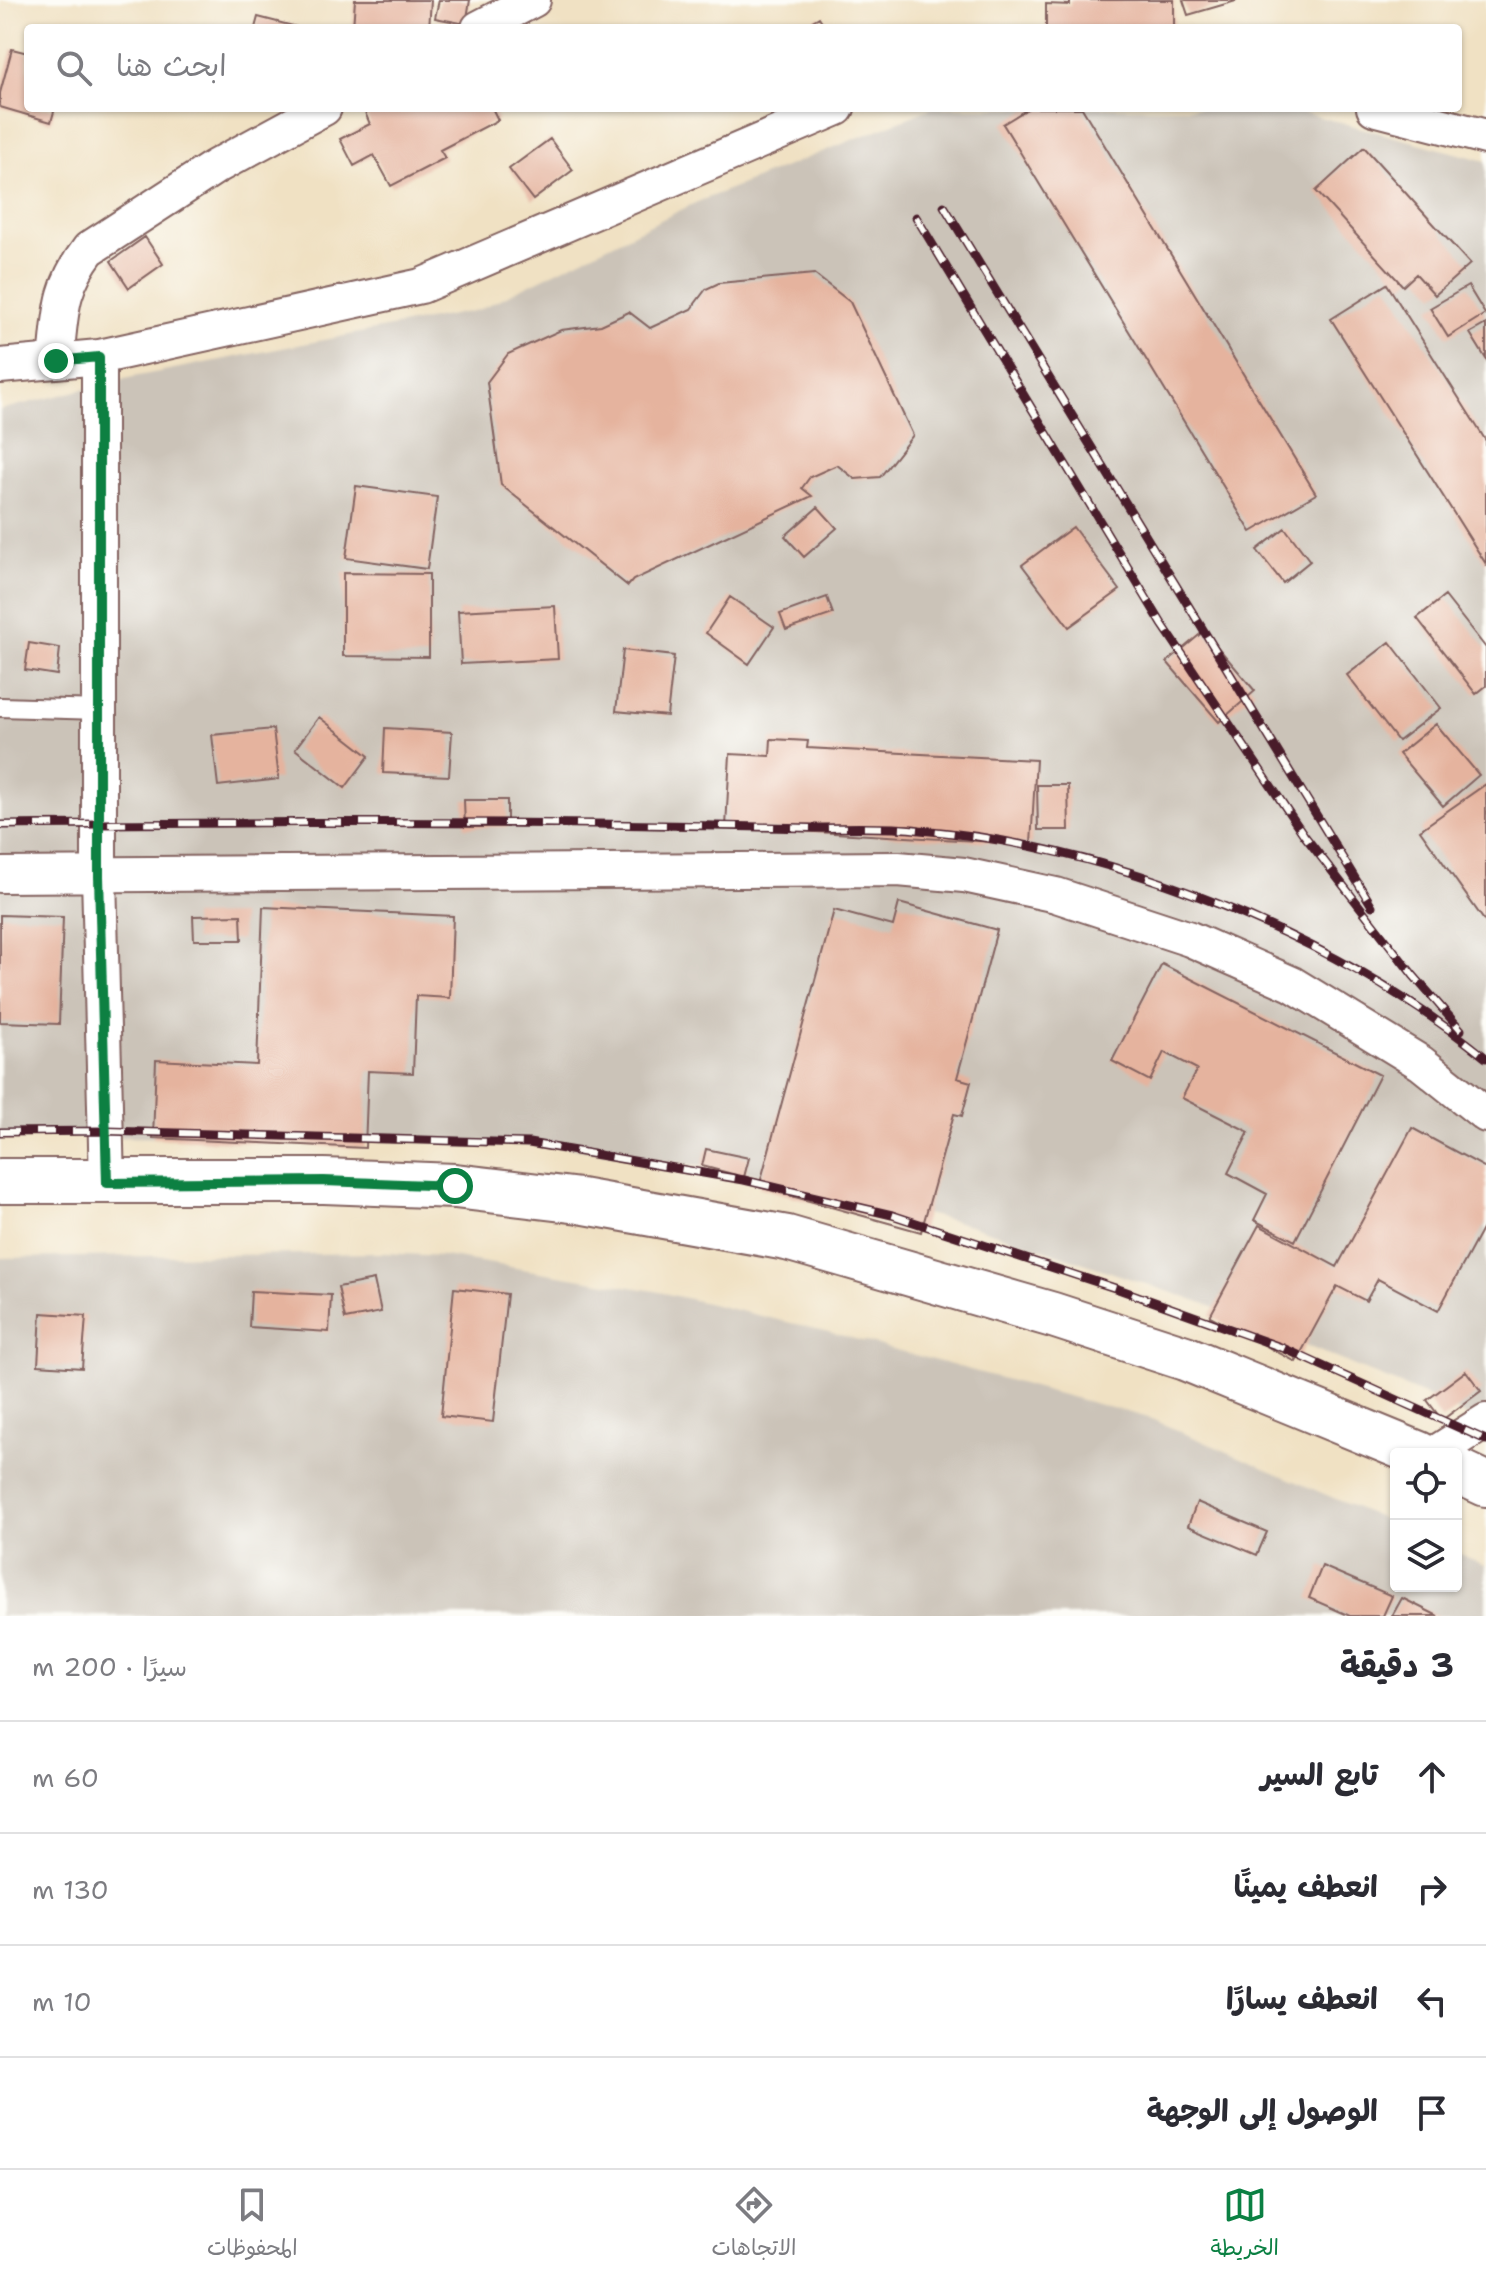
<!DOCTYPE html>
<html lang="ar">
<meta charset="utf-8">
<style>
:root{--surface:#fff;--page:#f2f2f3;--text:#2b2b33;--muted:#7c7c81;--line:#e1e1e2;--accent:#0b8043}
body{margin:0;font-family:"Shantell Sans","Playpen Sans Arabic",sans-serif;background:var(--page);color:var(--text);direction:rtl}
.controls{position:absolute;right:24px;bottom:24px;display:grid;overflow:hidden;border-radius:8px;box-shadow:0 2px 6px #0004}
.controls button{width:72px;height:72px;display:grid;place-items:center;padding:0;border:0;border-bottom:2px solid var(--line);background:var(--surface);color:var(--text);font:40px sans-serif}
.stop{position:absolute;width:24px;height:24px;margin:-18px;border:6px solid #0b8043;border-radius:50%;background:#fff}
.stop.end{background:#0b8043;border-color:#fff;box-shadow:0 2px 8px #0008}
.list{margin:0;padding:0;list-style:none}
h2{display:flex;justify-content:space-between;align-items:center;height:104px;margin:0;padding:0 32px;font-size:34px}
h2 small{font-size:26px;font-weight:400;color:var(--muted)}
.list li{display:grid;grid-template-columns:52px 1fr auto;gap:24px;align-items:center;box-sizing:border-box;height:112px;padding:0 32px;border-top:2px solid var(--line)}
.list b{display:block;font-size:30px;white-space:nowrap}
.list em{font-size:26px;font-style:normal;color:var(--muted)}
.icon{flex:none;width:44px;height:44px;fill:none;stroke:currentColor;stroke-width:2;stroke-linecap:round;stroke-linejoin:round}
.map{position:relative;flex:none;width:1486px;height:1616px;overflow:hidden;direction:ltr}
.search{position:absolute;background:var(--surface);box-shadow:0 2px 6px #0004;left:24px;right:24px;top:24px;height:88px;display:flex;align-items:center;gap:20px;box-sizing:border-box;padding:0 28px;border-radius:8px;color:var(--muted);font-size:30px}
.sheet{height:552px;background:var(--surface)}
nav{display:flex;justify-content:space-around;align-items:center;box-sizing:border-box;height:112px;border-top:2px solid var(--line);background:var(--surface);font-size:22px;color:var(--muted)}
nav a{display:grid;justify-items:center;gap:4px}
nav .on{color:var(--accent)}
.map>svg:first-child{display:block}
.industrial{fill:#cbc3b8}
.building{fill:#e5b39e}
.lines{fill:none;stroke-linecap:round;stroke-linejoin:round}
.lane-casing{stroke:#846360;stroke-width:22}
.street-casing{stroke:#846360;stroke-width:38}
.primary-casing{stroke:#846360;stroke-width:48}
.lane{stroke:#fff;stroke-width:18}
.street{stroke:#fff;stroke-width:34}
.primary{stroke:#fff;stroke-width:44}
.rail-casing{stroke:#4a1f2b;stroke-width:9}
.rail{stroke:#fdfcf7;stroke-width:6;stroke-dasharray:18;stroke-linecap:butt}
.route{stroke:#0b8043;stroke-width:10}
</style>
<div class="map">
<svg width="1486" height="1616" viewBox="0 0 1486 1616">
<rect width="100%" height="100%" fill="#fdfcf7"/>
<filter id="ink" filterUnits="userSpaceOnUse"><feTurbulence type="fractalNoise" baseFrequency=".0125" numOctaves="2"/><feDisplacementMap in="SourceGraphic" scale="16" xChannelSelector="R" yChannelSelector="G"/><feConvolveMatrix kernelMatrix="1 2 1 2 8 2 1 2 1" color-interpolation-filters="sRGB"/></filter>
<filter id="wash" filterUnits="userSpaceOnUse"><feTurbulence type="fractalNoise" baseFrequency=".006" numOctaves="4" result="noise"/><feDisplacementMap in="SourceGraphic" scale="32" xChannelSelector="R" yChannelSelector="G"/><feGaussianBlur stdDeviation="1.8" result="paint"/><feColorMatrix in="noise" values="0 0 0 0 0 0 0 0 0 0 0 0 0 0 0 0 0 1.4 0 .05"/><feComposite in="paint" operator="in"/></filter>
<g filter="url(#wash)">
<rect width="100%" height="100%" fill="#f0e1c3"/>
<path class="industrial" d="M 932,108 L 1286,108 L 1486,161 L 1486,1426 L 1429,1397 L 1206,1304 L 970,1225 L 773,1176 L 545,1145 L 302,1139 L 0,1136 L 0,410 L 133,377 L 478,310 L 695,203 Z
M 382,1253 L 444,1256 L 655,1291 L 825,1331 L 1149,1418 L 1396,1525 L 1396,1586 L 1456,1586 L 1456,1552 L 1486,1566 L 1486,1616 L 0,1616 L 0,1258 Z"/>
<g id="blocks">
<path class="building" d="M 355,0 L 431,0 L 429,28 L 353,28 Z
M 439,0 L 470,0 L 466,24 L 435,18 Z
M 1070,0 L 1174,0 L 1174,28 L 1046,28 L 1046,4 L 1070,5 Z
M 1183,0 L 1236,0 L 1236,1 L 1188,15 Z
M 258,17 L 297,27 L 297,28 L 255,28 Z
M 819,17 L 826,28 L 801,28 Z
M 12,49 L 28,53 L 28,108 L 55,108 L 51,122 L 0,107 L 0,93 Z
M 363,108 L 492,108 L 498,120 L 440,150 L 445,158 L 391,186 L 374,155 L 354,166 L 340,139 L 370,124 Z
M 1029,108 L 1082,108 L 1316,494 L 1251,532 L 1003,124 Z
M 550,139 L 573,170 L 533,200 L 509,169 Z
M 1364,147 L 1470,264 L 1435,295 L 1416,274 L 1403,286 L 1316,191 Z
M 145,237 L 163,264 L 129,288 L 111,261 Z
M 814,274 L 850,302 L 913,435 L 880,477 L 855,479 L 837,465 L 810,477 L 802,488 L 812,496 L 633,580 L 628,586 L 501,485 L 487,382 L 508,354 L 561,330 L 601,325 L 629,312 L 650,328 L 691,309 L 706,289 L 719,283 Z
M 1387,284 L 1486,441 L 1486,564 L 1331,319 Z
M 1468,286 L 1485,314 L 1448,337 L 1430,308 Z
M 1486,324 L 1486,359 L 1470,333 Z
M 356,486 L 437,497 L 427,569 L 346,558 Z
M 818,507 L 837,528 L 804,557 L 785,536 Z
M 1073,527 L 1120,590 L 1069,627 L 1022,565 Z
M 1285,528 L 1310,561 L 1283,583 L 1257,550 Z
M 343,573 L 429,574 L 429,657 L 343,656 Z
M 1445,596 L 1486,648 L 1486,686 L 1476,694 L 1417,618 Z
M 730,597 L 774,627 L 749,664 L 706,633 Z
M 827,597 L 833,614 L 786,630 L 780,614 Z
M 555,606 L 558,659 L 461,664 L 458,611 Z
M 1204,631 L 1255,691 L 1219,722 L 1167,662 Z
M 1390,642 L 1441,708 L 1398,741 L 1347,675 Z
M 29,643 L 60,648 L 57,675 L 25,670 Z
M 623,650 L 674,656 L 667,716 L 616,711 Z
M 319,717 L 369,756 L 345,788 L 295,749 Z
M 1436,724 L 1479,775 L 1443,806 L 1399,754 Z
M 385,728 L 452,732 L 449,776 L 383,773 Z
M 273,729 L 279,779 L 218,786 L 212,735 Z
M 771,739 L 808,741 L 807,748 L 1036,760 L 1031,844 L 726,827 L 730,754 L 770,756 Z
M 1486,784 L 1486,923 L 1420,830 Z
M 1037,785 L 1068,785 L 1069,830 L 1038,830 Z
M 464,800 L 507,800 L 507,827 L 465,827 Z
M 899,903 L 997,930 L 957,1078 L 971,1082 L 962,1116 L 954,1114 L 921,1232 L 759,1187 L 834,910 L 893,926 Z
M 263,907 L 453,916 L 450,998 L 416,996 L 413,1073 L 368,1071 L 365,1148 L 153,1138 L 156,1060 L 257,1065 Z
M 0,915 L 63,917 L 59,1024 L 0,1022 Z
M 241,915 L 242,940 L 194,940 L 193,916 Z
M 1162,964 L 1380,1075 L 1295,1241 L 1254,1220 L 1267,1194 L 1228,1173 L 1249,1132 L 1182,1098 L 1197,1069 L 1164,1052 L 1150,1081 L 1112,1061 Z
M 1412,1128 L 1486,1168 L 1486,1222 L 1438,1311 L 1378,1279 L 1366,1301 L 1337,1286 L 1296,1362 L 1210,1316 L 1259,1225 L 1337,1267 Z
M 706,1149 L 749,1158 L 744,1177 L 702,1166 Z
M 374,1280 L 381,1312 L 345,1319 L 338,1287 Z
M 454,1288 L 507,1294 L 493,1422 L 441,1416 Z
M 251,1291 L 331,1295 L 329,1332 L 249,1327 Z
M 41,1313 L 86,1316 L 82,1368 L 38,1365 Z
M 1466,1371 L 1481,1391 L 1442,1420 L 1427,1400 Z
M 1197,1502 L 1267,1532 L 1257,1555 L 1188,1526 Z
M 1322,1566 L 1392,1596 L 1383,1616 L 1350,1616 L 1309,1598 Z
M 1402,1598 L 1438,1616 L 1392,1616 Z"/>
</g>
</g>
<g filter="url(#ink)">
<use href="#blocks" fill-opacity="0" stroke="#846360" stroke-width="2"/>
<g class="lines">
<defs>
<path id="lane" d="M 0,707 L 100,710"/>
<path id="street" d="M 479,28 L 533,0
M 1374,108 L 1486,137
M 99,357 L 99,876 L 107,1183
M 56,361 C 61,315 59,288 89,249 L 215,167 L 324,108
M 0,366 L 99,357 L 421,286 L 837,108
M 0,875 L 898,869 L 964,875 L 1056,895 L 1190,939 L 1292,984 L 1421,1063 L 1486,1115
M 1434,1454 L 1486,1421"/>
<path id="primary" d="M 0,1181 L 324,1181 L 455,1186 L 580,1201 L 787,1238 L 1053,1315 L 1185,1358 L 1419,1454
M 1456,1470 L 1486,1484"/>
</defs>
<use href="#lane" class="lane-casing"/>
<use href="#street" class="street-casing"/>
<use href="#primary" class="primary-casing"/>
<use href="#lane" class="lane"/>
<use href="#street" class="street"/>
<use href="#primary" class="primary"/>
<defs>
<path id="rail" d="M 944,206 L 1372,906
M 916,217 L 1162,624 L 1304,835 L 1413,975 L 1461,1030
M 0,825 C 199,823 397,821 595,824 C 667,825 740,826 812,828 C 848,828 884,826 920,830 C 1113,846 1336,936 1486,1058
M 0,1132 L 106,1131 L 529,1143 L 744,1180 L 892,1215 L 1121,1290 L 1283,1348 L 1486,1440"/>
</defs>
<use href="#rail" class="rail-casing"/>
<use href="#rail" class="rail"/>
</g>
</g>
<g class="lines" filter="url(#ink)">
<path class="route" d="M 56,361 L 99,357 L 99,876 L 107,1183 L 324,1181 L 455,1186"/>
</g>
</svg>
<div class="controls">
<button><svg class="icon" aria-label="locate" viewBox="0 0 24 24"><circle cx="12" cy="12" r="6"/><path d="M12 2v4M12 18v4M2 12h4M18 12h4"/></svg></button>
<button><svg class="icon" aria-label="layers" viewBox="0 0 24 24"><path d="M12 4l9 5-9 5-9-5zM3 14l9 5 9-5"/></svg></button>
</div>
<div class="stop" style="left:455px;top:1186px"></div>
<div class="stop end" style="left:56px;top:361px"></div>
<div class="search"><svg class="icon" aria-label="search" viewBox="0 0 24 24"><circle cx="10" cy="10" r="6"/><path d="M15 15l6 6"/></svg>ابحث هنا</div>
</div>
<section class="sheet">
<h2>3 دقيقة<small>سيرًا · 200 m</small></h2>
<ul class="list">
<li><svg class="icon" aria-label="ahead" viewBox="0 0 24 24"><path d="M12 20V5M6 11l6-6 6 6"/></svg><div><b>تابع السير</b></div><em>60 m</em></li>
<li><svg class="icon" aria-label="right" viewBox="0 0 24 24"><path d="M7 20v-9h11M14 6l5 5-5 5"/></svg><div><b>انعطف يمينًا</b></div><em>130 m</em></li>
<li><svg class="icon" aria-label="left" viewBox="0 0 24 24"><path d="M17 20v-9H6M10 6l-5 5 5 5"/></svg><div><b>انعطف يسارًا</b></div><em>10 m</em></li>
<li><svg class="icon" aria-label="arrive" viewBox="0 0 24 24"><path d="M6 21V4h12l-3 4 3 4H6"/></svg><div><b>الوصول إلى الوجهة</b></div></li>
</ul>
</section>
<nav>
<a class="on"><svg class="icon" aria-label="map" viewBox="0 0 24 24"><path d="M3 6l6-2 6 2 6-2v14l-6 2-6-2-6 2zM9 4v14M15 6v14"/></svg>الخريطة</a>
<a><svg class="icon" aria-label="directions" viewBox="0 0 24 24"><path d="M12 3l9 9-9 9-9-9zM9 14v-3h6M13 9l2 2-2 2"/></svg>الاتجاهات</a>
<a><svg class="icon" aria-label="saved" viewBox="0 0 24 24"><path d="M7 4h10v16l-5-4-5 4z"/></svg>المحفوظات</a>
</nav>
